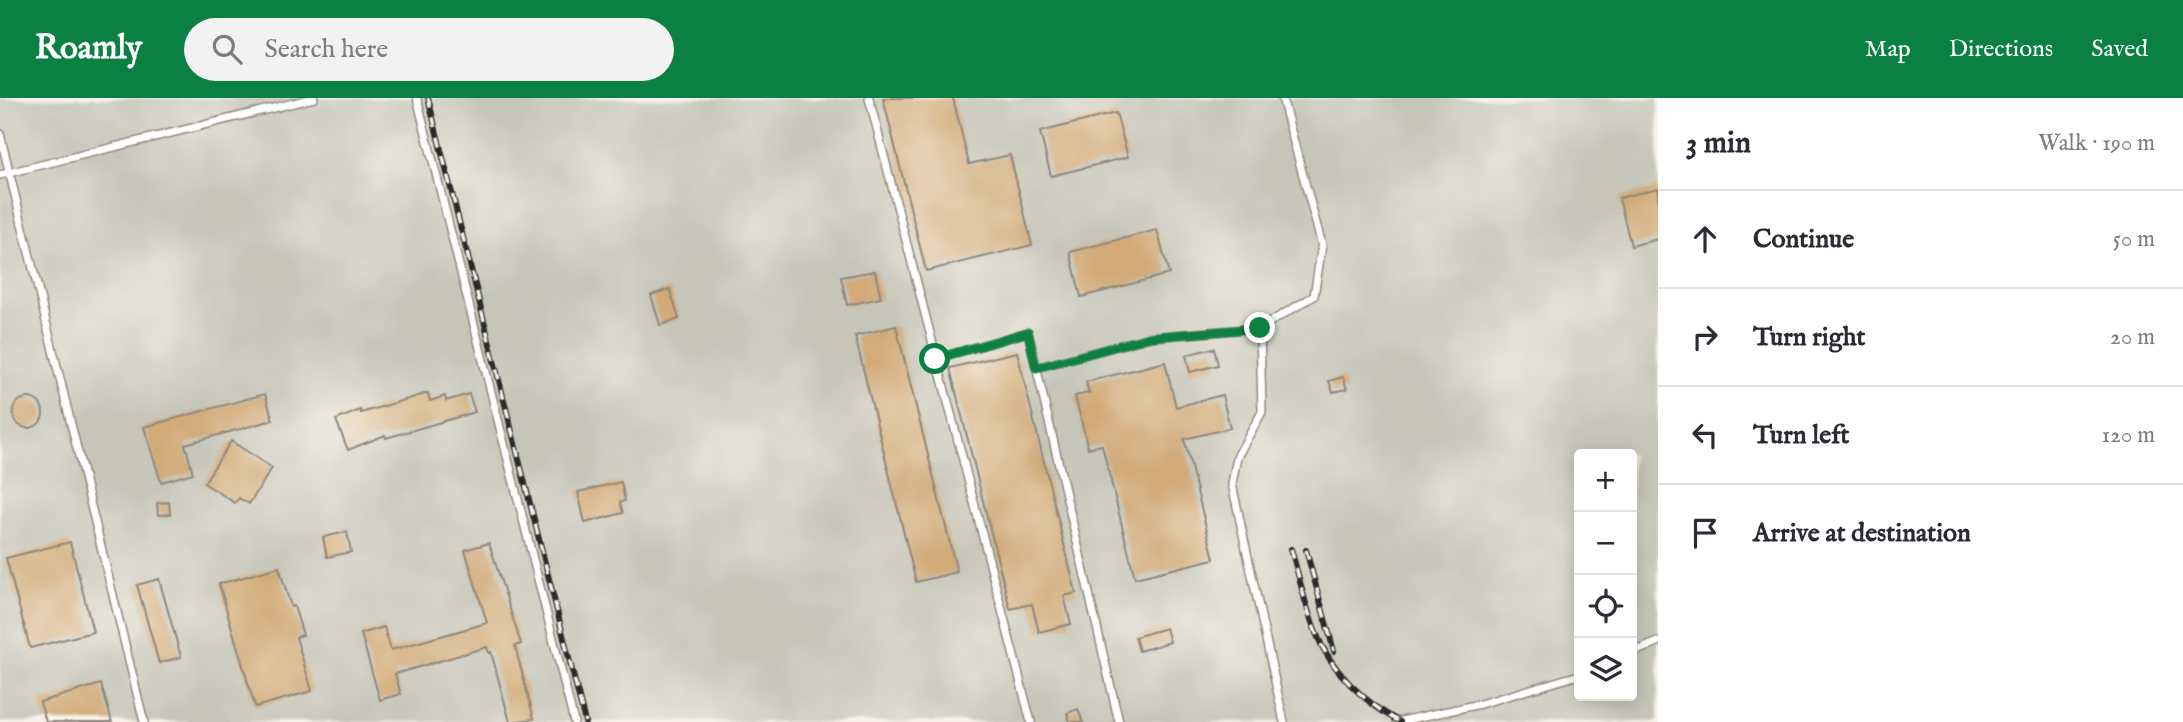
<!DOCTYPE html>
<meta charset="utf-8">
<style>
:root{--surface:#fff;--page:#f2f2f3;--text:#2b2b33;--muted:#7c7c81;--line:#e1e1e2;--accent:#0b8043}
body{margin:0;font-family:"IM FELL English",serif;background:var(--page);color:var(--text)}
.controls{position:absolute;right:21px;bottom:21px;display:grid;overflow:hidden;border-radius:7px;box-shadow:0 4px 18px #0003}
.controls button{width:63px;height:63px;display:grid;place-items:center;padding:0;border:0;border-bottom:2px solid var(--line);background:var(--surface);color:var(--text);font:35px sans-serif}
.stop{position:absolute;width:21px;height:21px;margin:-16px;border:5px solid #0b8043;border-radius:50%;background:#fff}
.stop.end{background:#0b8043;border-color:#fff;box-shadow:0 2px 7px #0008}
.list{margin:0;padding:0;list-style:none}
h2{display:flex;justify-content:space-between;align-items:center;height:91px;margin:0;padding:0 28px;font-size:30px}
h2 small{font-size:23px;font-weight:400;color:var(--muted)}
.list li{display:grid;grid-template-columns:46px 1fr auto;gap:21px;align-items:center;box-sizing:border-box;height:98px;padding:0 28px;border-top:2px solid var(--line)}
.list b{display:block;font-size:26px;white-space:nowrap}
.list em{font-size:23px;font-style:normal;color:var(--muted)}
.icon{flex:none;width:38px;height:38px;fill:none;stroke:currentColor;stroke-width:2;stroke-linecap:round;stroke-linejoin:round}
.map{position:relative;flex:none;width:1658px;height:624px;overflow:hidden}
header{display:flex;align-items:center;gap:42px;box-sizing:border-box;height:98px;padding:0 35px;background:var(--accent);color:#fff}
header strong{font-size:33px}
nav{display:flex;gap:38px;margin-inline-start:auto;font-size:24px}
.search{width:490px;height:63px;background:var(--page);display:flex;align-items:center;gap:18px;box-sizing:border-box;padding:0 24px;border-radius:38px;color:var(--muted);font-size:26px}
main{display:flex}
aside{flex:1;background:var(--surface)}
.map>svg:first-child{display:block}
.industrial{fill:#c5c5b8;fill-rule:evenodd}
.building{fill:#d1aa78}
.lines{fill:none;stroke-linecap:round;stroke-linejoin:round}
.lane-casing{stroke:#90887e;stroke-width:10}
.lane{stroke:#fff;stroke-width:7}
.rail-casing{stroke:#2b2b2b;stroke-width:6}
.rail{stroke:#f7f3e8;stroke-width:3.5;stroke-dasharray:10;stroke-linecap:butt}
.route{stroke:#0b8043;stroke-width:9}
</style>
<header>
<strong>Roamly</strong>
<div class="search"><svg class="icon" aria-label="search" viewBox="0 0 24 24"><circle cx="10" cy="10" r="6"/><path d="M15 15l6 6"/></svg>Search here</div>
<nav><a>Map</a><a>Directions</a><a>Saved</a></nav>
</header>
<main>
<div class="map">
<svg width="1658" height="624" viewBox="0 0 1658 624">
<rect width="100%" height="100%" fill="#f7f3e8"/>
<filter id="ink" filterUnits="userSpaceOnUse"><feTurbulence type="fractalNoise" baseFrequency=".0143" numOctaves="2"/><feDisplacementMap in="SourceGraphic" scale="14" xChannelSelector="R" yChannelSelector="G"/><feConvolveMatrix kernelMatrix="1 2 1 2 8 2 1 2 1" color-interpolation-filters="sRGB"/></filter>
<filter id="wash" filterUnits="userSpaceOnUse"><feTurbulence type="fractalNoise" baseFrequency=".00686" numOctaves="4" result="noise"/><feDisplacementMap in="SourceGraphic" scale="28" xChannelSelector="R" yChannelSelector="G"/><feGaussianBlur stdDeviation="1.57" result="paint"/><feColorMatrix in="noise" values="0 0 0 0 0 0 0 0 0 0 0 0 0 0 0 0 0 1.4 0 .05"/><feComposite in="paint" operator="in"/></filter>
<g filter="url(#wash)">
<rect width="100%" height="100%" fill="#f4e6d0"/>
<path class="industrial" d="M 0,0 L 1658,0 L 1658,624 L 0,624 ZM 1579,356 L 1632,356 L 1632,598 L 1579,598 Z"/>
<g id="blocks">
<path class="building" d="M 883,0 L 953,0 L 969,66 L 1010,57 L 1032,147 L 926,173 Z
M 1116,15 L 1128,59 L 1051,78 L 1040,34 Z
M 1658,90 L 1658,141 L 1631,148 L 1619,100 Z
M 1157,132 L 1169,176 L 1081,199 L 1070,154 Z
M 875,173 L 881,200 L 847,207 L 841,179 Z
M 670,191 L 679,221 L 660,227 L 651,197 Z
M 896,228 L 957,474 L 916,484 L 855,238 Z
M 1214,250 L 1218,267 L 1190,274 L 1186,257 Z
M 1017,254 L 1076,495 L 1064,498 L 1071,526 L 1039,534 L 1032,506 L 1010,511 L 950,270 Z
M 1165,264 L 1176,309 L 1222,297 L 1230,330 L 1184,341 L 1214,461 L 1135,480 L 1102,347 L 1088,350 L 1075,298 L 1089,295 L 1086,284 Z
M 1343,279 L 1347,291 L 1333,294 L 1329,283 Z
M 428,295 L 430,303 L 445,298 L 446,303 L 469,296 L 475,314 L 386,340 L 385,337 L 348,352 L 336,322 L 360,312 L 361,315 Z
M 265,296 L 273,322 L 185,346 L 193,375 L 161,384 L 144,329 Z
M13 315a15 15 0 1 1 30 0a15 15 0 1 1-30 0Z
M 231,343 L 272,370 L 249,406 L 239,400 L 235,405 L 204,385 Z
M 621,384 L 625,403 L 620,404 L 623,415 L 585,425 L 578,394 Z
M 169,404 L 170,416 L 158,417 L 157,405 Z
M 347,434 L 351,454 L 327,459 L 323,439 Z
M 70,444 L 93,534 L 30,550 L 6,460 Z
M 489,445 L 521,546 L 515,548 L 534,621 L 510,624 L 491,554 L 489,555 L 487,549 L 395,576 L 401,596 L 380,602 L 361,536 L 384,529 L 391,552 L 487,525 L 465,452 Z
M 279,469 L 291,509 L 294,508 L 303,537 L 296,539 L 312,593 L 255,609 L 219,486 Z
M 159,481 L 181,559 L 159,565 L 137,487 Z
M 1166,530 L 1170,544 L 1139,553 L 1135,539 Z
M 101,586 L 112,624 L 46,624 L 40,604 Z
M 1078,611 L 1083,624 L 1070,624 L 1067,615 Z"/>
</g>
</g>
<g filter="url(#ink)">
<use href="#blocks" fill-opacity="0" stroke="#90887e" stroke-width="2"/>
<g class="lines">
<defs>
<path id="lane" d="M 417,0 L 574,624
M 869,0 L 1031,624
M 0,36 L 144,624
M 0,77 L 314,0
M 1260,230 L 1262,314 L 1237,359 L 1232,386 L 1284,624
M 935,261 L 1028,234 L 1119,624
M 1036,270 L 1150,239 L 1260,230 L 1314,198 L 1322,147 L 1282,0
M 1632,555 L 1658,544
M 1397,624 L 1480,606 L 1579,577"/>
</defs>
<use href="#lane" class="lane-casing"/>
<use href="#lane" class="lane"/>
<defs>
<path id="rail" d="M 428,0 L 585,624
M 1291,451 C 1299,478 1305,508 1316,535 C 1331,573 1365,605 1400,624
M 1306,452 L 1334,553"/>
</defs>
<use href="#rail" class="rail-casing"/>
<use href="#rail" class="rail"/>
</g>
</g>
<g class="lines" filter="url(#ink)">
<path class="route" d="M 935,261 L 1028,234 L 1036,270 L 1150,239 L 1260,230"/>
</g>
</svg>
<div class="controls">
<button>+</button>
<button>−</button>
<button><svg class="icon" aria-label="locate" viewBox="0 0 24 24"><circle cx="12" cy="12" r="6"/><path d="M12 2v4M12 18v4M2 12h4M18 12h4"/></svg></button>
<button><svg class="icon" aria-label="layers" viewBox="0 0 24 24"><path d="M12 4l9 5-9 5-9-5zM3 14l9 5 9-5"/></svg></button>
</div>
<div class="stop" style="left:935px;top:261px"></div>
<div class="stop end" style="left:1260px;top:230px"></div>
</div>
<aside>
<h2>3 min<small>Walk · 190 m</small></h2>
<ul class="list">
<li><svg class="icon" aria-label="ahead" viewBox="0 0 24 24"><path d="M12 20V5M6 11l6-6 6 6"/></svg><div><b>Continue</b></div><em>50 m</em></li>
<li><svg class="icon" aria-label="right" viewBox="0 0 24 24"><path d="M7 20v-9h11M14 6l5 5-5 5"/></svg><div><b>Turn right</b></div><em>20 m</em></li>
<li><svg class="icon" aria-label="left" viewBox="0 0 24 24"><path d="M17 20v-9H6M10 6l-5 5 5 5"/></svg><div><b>Turn left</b></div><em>120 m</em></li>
<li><svg class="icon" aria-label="arrive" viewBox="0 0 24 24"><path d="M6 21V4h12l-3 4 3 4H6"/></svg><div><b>Arrive at destination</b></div></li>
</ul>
</aside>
</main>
